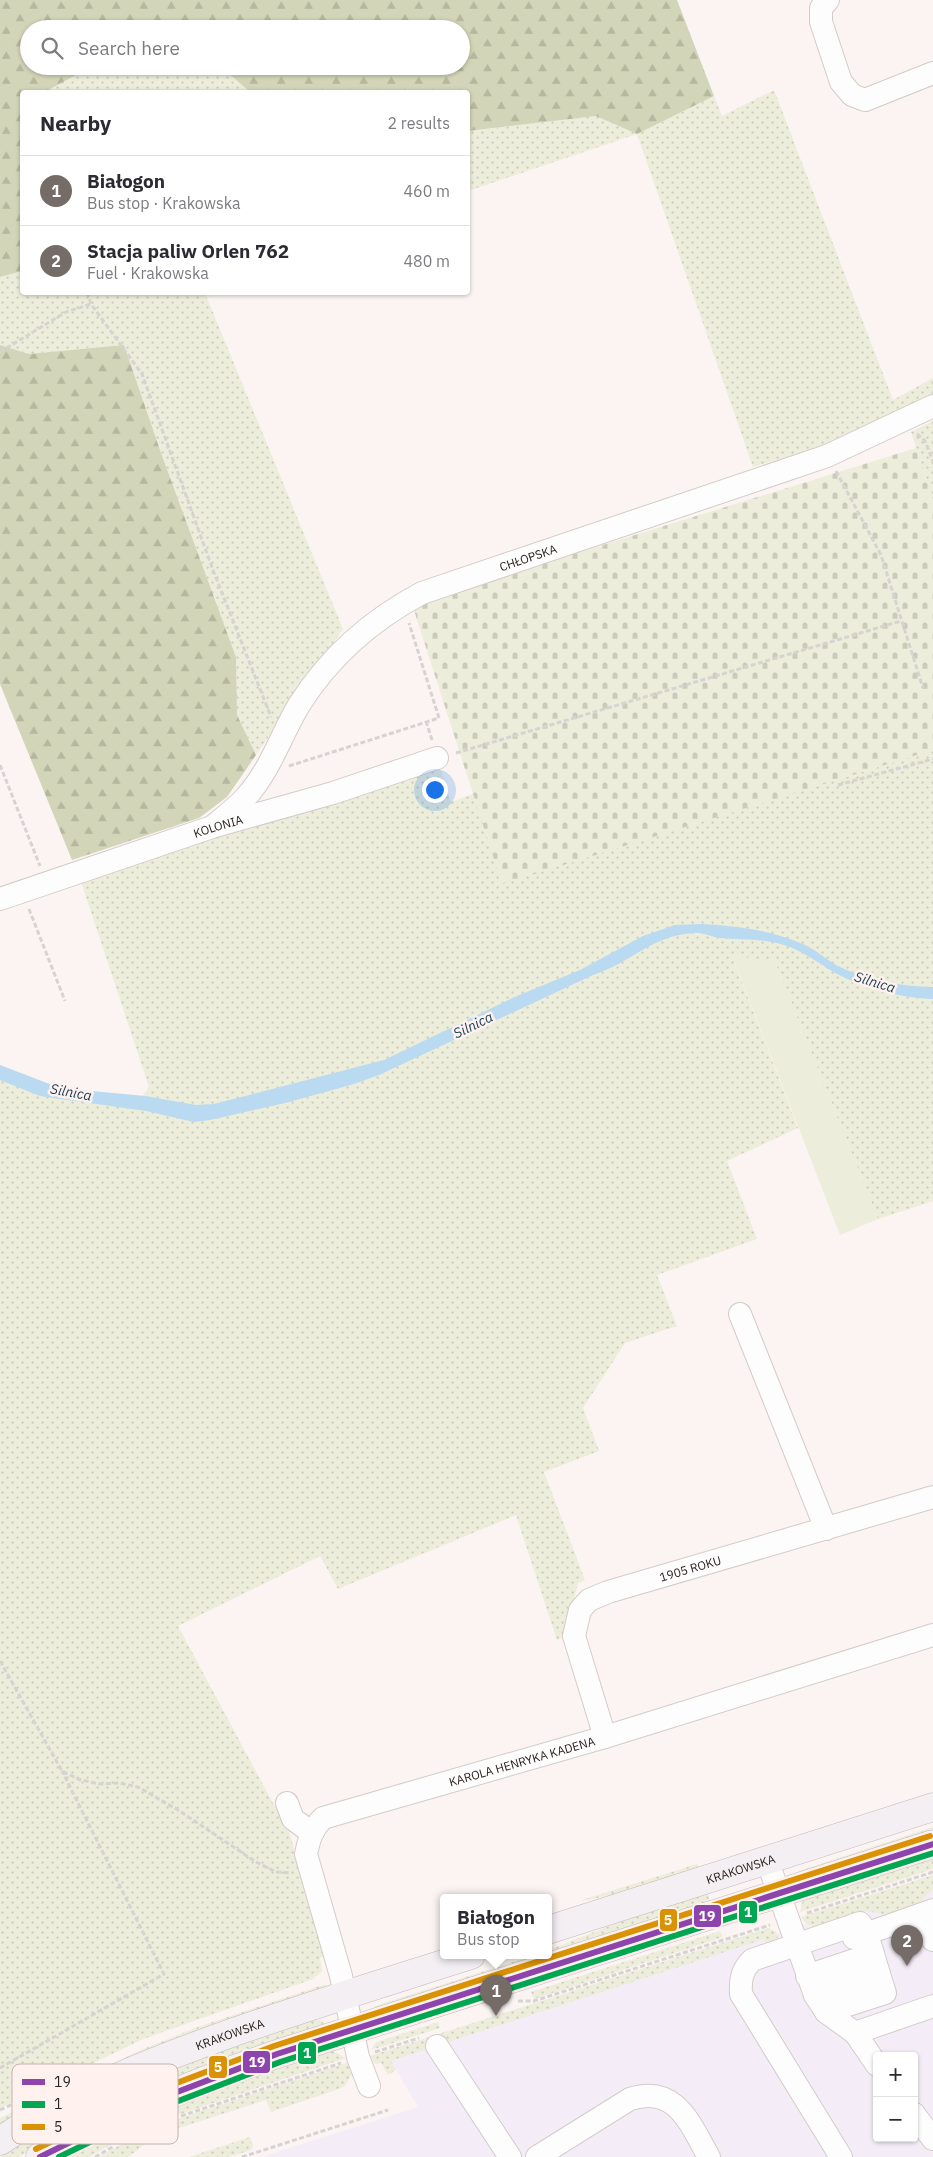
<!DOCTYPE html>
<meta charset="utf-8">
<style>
:root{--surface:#fff;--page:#f2f2f3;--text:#2b2b33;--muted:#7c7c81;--line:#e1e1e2;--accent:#756c68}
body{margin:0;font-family:"IBM Plex Sans",sans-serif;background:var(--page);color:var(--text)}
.controls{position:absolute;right:15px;bottom:15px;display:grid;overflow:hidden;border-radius:5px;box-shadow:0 1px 4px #0004}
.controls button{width:45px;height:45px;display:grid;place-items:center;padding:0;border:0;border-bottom:1px solid var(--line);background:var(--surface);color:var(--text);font:25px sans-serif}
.you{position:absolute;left:434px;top:789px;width:18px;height:18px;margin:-12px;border:4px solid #fff;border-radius:50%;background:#1a73e8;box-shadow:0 0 0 8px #1a73e833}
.badge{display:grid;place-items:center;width:32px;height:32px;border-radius:50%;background:var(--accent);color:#fff;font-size:16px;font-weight:700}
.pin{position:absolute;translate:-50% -41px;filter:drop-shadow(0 1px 2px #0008)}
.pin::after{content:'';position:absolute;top:26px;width:18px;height:15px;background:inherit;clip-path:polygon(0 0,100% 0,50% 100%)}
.popup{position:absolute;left:440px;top:1894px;width:112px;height:65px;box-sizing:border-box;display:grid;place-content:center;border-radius:5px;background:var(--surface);filter:drop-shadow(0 1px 4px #0005);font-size:16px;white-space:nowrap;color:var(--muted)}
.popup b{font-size:19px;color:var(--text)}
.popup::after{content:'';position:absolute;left:50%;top:100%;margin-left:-10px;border:10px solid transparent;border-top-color:var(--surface)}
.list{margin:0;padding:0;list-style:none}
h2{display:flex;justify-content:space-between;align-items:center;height:65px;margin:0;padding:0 20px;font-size:21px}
h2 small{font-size:16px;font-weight:400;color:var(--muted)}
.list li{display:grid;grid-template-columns:32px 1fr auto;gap:15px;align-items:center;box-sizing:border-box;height:70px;padding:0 20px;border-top:1px solid var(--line)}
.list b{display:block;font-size:19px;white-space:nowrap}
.list p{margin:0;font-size:16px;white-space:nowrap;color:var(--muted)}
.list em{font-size:16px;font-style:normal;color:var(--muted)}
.icon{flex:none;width:28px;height:28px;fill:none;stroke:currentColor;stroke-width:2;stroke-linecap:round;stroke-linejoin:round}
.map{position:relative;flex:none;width:933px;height:2157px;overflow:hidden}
.search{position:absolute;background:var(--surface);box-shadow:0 1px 4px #0004;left:20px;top:20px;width:450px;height:55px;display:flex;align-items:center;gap:12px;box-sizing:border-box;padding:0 18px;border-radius:28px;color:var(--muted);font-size:19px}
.panel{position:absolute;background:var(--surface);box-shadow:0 1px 4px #0004;left:20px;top:90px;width:450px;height:205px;border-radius:5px}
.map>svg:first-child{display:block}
.commercial{fill:#f4edf8;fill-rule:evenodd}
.grass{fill:url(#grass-dots)}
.forest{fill:url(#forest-firs)}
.cemetery{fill:url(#cemetery-stones)}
.garden{fill:#ecedda}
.water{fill:#b9daf1}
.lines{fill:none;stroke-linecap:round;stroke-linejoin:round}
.minor-casing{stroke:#d3cbc8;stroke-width:24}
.major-casing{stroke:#c2b8bd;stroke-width:29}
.path{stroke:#d6d3d2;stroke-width:3;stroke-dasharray:5 2.5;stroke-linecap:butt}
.minor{stroke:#fefdfd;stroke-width:22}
.major{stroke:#f4eff3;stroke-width:28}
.bus-1-casing{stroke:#fff2ee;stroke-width:10}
.bus-2-casing{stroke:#fff2ee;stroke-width:10}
.bus-3-casing{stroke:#fff2ee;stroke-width:10}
.bus-1{stroke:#8e44ad;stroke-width:6}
.bus-2{stroke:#00a651;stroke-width:6}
.bus-3{stroke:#d99204;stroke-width:6}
.labels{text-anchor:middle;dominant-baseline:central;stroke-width:5;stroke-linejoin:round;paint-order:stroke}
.street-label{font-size:12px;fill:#2d221e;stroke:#fff2ee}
.water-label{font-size:14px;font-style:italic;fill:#153c54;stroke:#fff2ee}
.key{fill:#fff2ee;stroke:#c0b4b0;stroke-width:1}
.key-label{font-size:14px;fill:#2d221e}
.line-badge{stroke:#fff2ee;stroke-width:2}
.badge-label{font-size:14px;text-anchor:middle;font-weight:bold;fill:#fff}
</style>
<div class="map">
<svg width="933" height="2157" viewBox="0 0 933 2157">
<defs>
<pattern id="grass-dots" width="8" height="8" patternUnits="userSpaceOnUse" patternTransform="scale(1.25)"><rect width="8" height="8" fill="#ecedda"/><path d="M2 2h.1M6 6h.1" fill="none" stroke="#cbcbbb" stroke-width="1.8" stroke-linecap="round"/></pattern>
<pattern id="forest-firs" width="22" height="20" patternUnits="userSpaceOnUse" patternTransform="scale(1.25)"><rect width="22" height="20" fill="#d2d5b8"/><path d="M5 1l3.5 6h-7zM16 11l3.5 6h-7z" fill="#b5b79e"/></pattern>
<pattern id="cemetery-stones" width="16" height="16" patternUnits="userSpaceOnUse" patternTransform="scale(1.25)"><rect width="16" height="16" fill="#ecedda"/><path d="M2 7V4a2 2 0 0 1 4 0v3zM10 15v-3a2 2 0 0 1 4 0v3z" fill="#cbcbbb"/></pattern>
</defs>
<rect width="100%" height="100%" fill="#fbf4f2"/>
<path class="commercial" d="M 933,1882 L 933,2157 L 261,2157 L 418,2107 L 391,2061 ZM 877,2056 L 914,2056 L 914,2138 L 877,2138 Z"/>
<path class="grass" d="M 93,66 L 220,66 L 250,92 L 50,92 L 50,89 Z
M 774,90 L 893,400 L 933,378 L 933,397 L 859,435 L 753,467 L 637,134 L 468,191 L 468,131 L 596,116 L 637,134 L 714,96 L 722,116 Z
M 22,271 L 22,292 L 205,293 L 343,629 L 256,755 L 237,715 L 236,657 L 161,453 L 124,345 L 29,354 L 0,345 L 0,277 Z
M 933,421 L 933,498 L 911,432 Z
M 933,750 L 933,1201 L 878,1219 L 775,962 L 732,956 L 798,1128 L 727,1161 L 757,1239 L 657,1275 L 677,1326 L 625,1343 L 583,1408 L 599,1451 L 544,1472 L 585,1580 L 578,1583 L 564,1637 L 557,1640 L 516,1515 L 338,1589 L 320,1556 L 178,1626 L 275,1807 L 281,1805 L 326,1955 L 320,1958 L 322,1971 L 313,1979 L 143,2039 L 0,2108 L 0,1077 L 137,1104 L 149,1087 L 81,882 L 439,765 L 451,802 L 473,794 L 503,883 Z
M 933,1827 L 933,1832 L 801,1874 L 799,1871 Z
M 933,1855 L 933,1869 L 800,1912 L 803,1899 Z
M 697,1864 L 700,1871 L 645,1888 L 582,1901 L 582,1900 Z
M 933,1875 L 933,1890 L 917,1904 L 888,1915 L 866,1911 L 814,1927 L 805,1923 L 801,1917 Z
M 707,1892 L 711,1904 L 377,2010 L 373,2008 L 375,2006 L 534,1955 L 548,1955 L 549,1950 L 644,1912 Z
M 769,1928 L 776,1932 L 778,1937 L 768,1947 L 764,1939 L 391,2061 L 396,2070 L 388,2075 L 381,2063 L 375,2064 L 370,2056 Z
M 720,1931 L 723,1937 L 534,1999 L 531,1992 Z
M 323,1985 L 326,1985 L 323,1989 L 0,2124 L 0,2118 L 141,2050 L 195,2028 Z
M 308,2020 L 320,2020 L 325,2024 L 152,2087 L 106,2108 L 19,2157 L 0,2157 L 51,2124 L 151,2075 Z
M 438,2022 L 440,2028 L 371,2050 L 376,2042 Z
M 331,2050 L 346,2058 L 145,2126 L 89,2157 L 64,2157 L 225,2084 Z
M 349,2062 L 352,2074 L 345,2086 L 339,2089 L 271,2112 L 266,2100 L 157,2135 L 128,2157 L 98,2157 L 151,2128 Z
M 250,2137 L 253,2146 L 251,2150 L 229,2157 L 189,2157 Z"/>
<path class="forest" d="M 0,0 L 677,0 L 714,96 L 637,134 L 596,116 L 468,131 L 468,92 L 250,92 L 220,66 L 461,66 L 461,29 L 177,29 L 172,24 L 164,29 L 29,29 L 29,66 L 93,66 L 50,89 L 50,92 L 22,92 L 22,271 L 0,277 Z
M 0,345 L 29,354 L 124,345 L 161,453 L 236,657 L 237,715 L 256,755 L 227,797 L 199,818 L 72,860 L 0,684 Z"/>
<path class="cemetery" d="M 916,448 L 933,498 L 933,750 L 502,884 L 412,604 Z"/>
<path class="garden" d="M 732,955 L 775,962 L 878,1219 L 840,1235 Z"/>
<path class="water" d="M 702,924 C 734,926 771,930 800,943 C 814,948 824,958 836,965 C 867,981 899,986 933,987 L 933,999 C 901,998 866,989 837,974 C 819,964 804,951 784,945 C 762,938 742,940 720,938 C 711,937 703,932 694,933 C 652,935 631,963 593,975 L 379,1075 L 354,1084 L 289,1102 L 210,1120 L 194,1122 L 146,1111 L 40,1096 L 0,1080 L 0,1065 L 60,1088 L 145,1096 L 196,1105 L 214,1104 L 384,1060 L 517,996 L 580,970 L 643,936 L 675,925 Z"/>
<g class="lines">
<defs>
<g id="minor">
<path d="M 828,0 L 821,8 L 821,22 L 841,82 L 852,95 L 865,100 L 933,73"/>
<path id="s1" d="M 212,827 C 223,818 236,808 246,797 C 270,771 281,735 299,705 C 330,656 371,620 422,593 L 827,456 L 933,406"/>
<path id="s2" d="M 0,899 L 212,827 L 333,793 L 437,758"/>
<path d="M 740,1314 L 826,1529"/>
<path id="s3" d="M 605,1737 L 574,1636 L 580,1610 L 589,1600 L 608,1592 L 933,1497"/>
<path d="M 287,1803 L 293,1819 L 312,1833"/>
<path d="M 767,1860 L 815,1995 L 826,2012 L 855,2033 L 933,2006"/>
<path d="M 924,1914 L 933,1940"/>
<path d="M 854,1938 L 933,1910"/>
<path d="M 807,1976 L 873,1954"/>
<path d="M 815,1995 L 879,1974 L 867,1934 L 860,1923 L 752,1960 C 742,1970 740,1979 741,1994 L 841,2157"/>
<path d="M 826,2012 L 885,1993 L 879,1974"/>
<path d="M 855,2033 L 877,2065"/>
<path d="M 437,2046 L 510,2157"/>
<path id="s4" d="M 369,2086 L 358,2057 L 341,1976 L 306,1854 C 309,1839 312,1829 323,1818 L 605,1737 L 933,1635"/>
<path d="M 914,2114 L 933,2139"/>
<path d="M 537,2157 L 630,2099 C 676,2084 690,2124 709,2157"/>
</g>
<g id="major">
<path id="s5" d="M 548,1930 L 933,1807"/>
<path id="s6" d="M 0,2141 C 72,2092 155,2060 237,2031 C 315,2004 393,1980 471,1955"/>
<path d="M 40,2157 C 116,2115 195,2082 277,2054 L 933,1844"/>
</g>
</defs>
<use href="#minor" class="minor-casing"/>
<use href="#major" class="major-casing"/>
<path class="path" d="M 87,292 L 91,304 L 142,374 L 213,570 L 271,717
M 0,352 L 66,312 L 91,304
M 917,434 L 925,441 L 933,461
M 836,471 L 881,555 L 923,688
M 426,721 L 432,740
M 456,753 L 901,621
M 0,765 L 40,866
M 289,766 L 439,718 L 409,623
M 838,785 L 933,759
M 29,909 L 65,1001
M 0,1661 L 62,1771 L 78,1779 L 99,1784 L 119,1783 L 138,1787 L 178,1810 L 256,1862 L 276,1872 L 291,1873
M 807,1913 L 933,1872
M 518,2001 L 534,2001 L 770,1925
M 375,2052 L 419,2038
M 0,2068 L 164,1974 L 62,1771
M 0,2110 L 15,2103
M 181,2116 L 341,2063
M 95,2157 L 114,2146
M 242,2157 L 388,2110"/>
<use href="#minor" class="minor"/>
<use href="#major" class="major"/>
<defs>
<path id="bus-1" d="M 40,2157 L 156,2100 L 277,2054 L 933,1844"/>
<path id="bus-2" d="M 59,2157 L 160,2108 L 280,2062 L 933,1853"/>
<path id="bus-3" d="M 36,2149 L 153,2092 L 274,2046 L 930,1836"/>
</defs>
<use href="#bus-1" class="bus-1-casing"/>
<use href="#bus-2" class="bus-2-casing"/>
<use href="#bus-3" class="bus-3-casing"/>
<use href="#bus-1" class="bus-1"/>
<use href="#bus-2" class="bus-2"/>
<use href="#bus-3" class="bus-3"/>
</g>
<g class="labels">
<g class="street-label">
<text stroke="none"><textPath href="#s1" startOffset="432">CHŁOPSKA</textPath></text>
<text stroke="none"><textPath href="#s2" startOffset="230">KOLONIA</textPath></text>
<text stroke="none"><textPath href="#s3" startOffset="252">1905 ROKU</textPath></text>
<text stroke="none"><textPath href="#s4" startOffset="488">KAROLA HENRYKA KADENA</textPath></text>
<text stroke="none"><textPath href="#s5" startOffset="202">KRAKOWSKA</textPath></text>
<text stroke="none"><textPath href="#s6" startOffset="254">KRAKOWSKA</textPath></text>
</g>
<g class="water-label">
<text transform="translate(875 982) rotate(17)">Silnica</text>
<text transform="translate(473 1025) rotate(-26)">Silnica</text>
<text transform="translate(71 1092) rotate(10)">Silnica</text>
</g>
</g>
<rect x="12" y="2064" width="166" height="80" rx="8" class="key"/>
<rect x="22" y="2079" width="23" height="6" fill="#8e44ad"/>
<rect x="22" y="2101" width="23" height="7" fill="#00a651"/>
<rect x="22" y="2124" width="23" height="6" fill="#d99204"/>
<g class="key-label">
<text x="54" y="2087">19</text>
<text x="54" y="2109">1</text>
<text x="54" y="2132">5</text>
</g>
<g class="line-badge">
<rect x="738" y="1900" width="20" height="24" rx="5" fill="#00a651"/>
<rect x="693" y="1904" width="29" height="24" rx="5" fill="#8e44ad"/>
<rect x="659" y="1908" width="19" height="24" rx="5" fill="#d99204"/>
<rect x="297" y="2041" width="20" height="24" rx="5" fill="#00a651"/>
<rect x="242" y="2050" width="29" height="24" rx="5" fill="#8e44ad"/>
<rect x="208" y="2055" width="20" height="24" rx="5" fill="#d99204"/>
</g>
<g class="badge-label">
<text x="748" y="1917">1</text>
<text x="707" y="1921">19</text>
<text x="668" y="1925">5</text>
<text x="307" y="2058">1</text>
<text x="257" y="2067">19</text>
<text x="218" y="2072">5</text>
</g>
</svg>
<div class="controls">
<button>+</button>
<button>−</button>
</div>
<div class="you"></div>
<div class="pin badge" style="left:496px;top:2016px">1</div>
<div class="popup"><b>Białogon</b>Bus stop</div>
<div class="pin badge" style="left:907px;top:1966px">2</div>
<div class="search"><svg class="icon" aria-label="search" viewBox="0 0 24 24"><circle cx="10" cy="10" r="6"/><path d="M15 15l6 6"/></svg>Search here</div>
<section class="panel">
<h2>Nearby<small>2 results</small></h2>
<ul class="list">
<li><span class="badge">1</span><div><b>Białogon</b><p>Bus stop · Krakowska</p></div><em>460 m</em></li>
<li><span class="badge">2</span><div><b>Stacja paliw Orlen 762</b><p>Fuel · Krakowska</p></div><em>480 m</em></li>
</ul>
</section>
</div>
